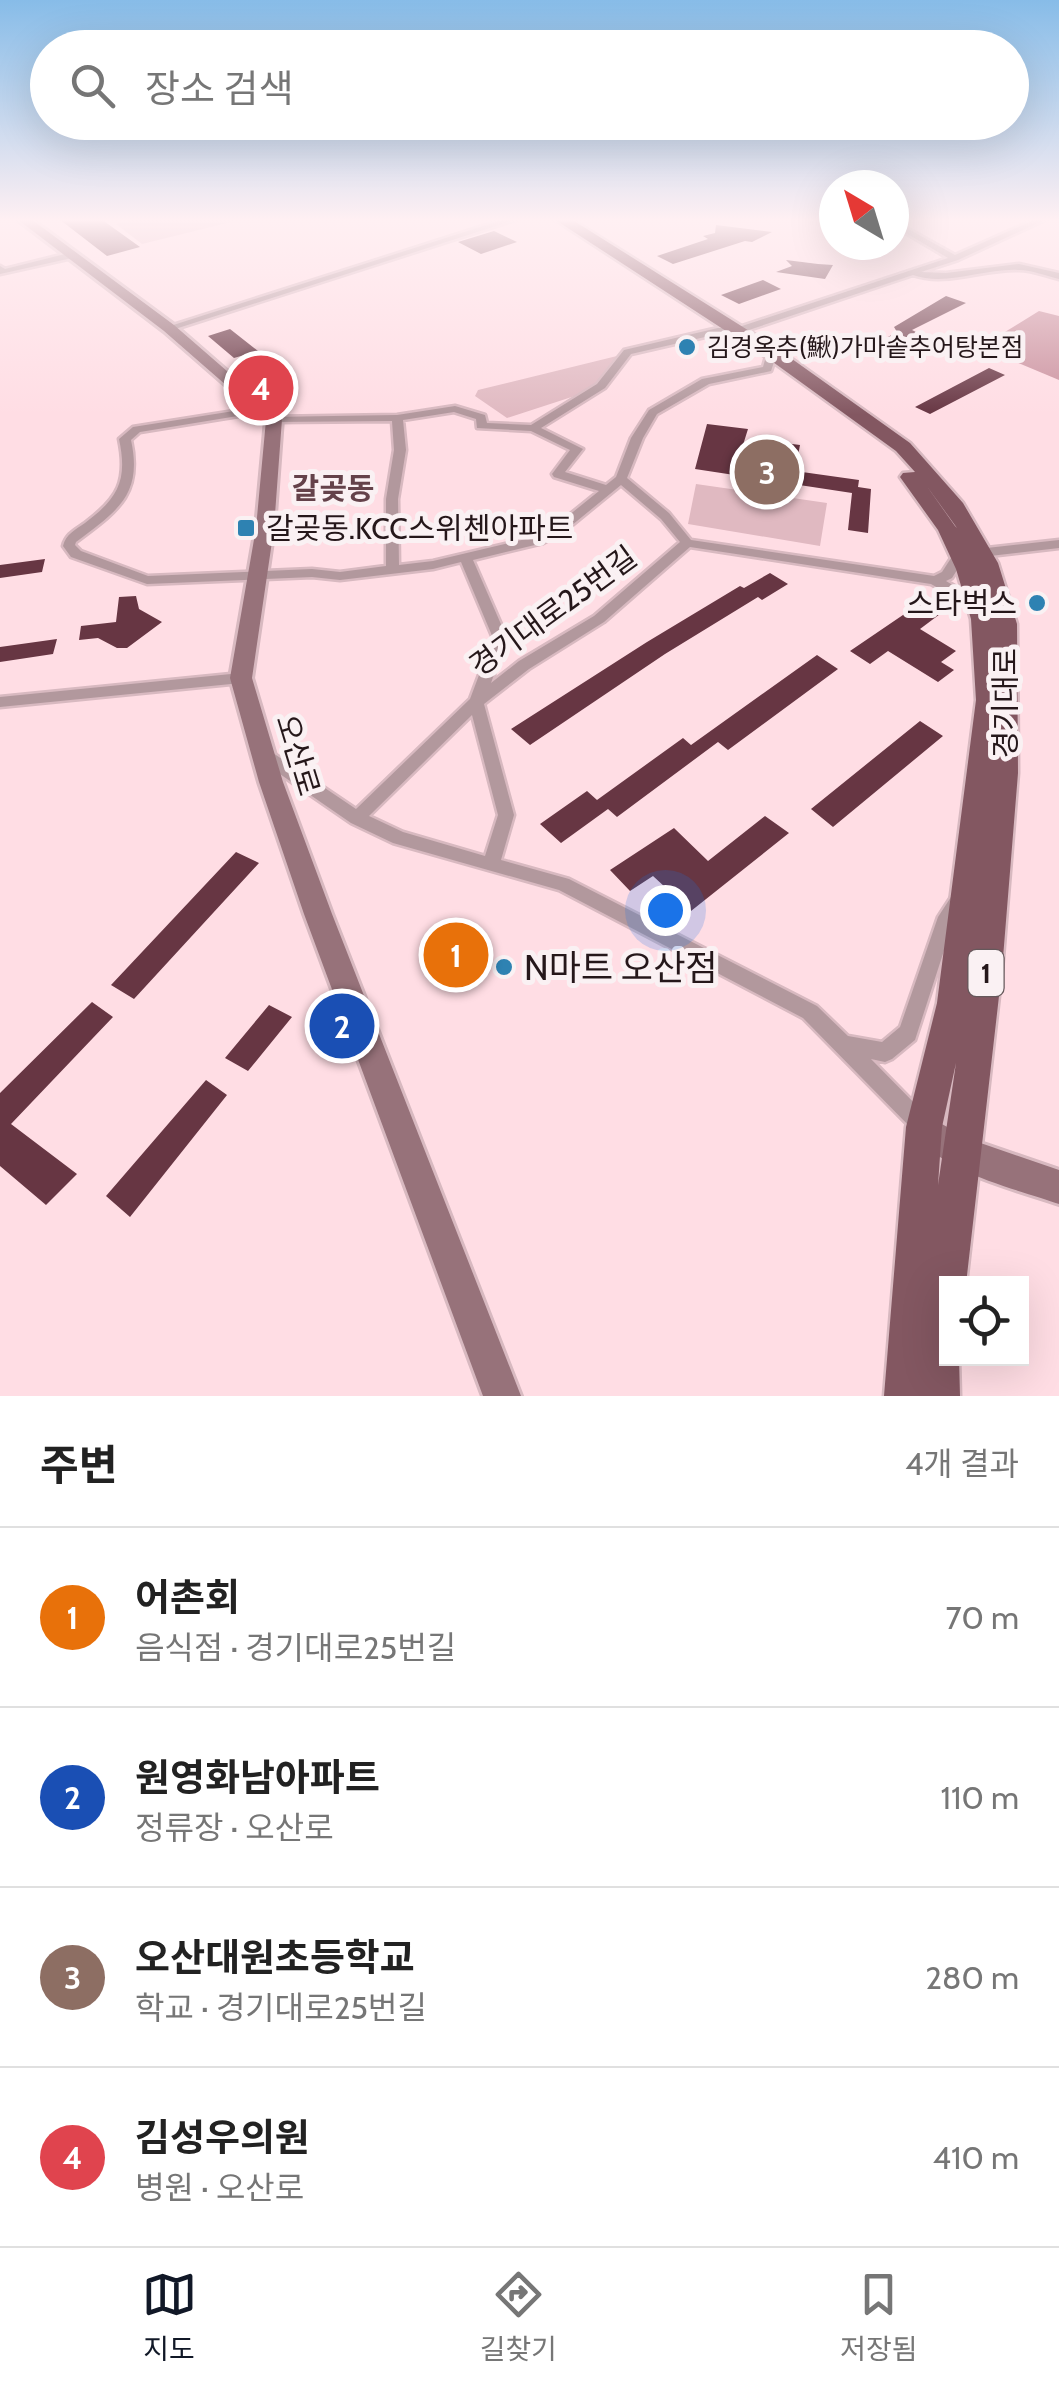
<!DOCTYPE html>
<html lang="ko">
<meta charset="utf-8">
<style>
:root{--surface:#fff;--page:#f6f6f6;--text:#222;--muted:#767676;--line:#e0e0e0;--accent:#111827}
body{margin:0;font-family:Cabin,"Noto Sans KR",sans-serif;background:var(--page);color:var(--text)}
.controls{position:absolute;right:30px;bottom:30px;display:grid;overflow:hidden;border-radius:0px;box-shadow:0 10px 40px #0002}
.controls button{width:90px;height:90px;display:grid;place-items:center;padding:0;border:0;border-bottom:2px solid var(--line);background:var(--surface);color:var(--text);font:50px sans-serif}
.compass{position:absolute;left:819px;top:170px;width:90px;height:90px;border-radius:50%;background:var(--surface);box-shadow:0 10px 40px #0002;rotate:322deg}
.you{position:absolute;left:665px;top:910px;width:35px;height:35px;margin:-25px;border:8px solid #fff;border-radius:50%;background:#1a73e8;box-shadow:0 0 0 15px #1a73e833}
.badge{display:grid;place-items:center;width:65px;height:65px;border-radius:50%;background:var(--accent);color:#fff;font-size:32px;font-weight:700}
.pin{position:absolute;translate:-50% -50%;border:5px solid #fff;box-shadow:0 2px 10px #0006}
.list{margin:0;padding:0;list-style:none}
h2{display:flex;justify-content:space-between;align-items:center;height:130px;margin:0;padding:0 40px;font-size:42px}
h2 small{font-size:32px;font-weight:400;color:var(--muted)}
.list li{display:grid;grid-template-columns:65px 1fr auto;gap:30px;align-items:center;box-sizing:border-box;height:180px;padding:0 40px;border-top:2px solid var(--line)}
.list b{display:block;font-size:38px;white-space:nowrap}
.list p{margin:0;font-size:32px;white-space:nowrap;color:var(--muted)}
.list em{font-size:32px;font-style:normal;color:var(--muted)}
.icon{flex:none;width:55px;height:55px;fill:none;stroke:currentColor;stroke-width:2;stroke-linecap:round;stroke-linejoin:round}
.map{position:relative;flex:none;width:1059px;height:1396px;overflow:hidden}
.search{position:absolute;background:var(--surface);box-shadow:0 10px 40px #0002;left:30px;right:30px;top:30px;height:110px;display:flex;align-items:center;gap:25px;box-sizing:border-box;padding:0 35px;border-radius:55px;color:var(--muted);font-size:38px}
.sheet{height:850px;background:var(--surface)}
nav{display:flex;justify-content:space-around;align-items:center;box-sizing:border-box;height:140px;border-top:2px solid var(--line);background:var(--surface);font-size:28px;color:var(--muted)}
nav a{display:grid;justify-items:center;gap:5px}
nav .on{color:var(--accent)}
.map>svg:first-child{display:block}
.green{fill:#e0b9c1}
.forest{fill:#ca919e}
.building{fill:#673643}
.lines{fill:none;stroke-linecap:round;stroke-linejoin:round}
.street-casing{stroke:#d8b9c0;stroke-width:5}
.secondary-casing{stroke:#d8b9c0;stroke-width:6}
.primary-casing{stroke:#d8b9c0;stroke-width:5}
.street{fill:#b2989d;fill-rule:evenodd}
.secondary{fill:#97727a;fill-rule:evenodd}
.primary{fill:#835761;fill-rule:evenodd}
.poi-dot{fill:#2e82b2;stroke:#faf1f3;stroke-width:4}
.labels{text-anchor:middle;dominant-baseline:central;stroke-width:10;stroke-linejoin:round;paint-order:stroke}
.far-poi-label{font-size:25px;fill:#25171a;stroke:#faf1f3;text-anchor:start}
.shield{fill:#faf1f3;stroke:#65585b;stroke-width:2.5}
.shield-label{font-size:28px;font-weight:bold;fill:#25171a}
.far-quarter-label{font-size:30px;font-weight:bold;fill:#64424a;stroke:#faf1f3}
.poi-label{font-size:30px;fill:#25171a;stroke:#faf1f3;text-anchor:start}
.street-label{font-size:30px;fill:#25171a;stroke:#faf1f3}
.near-poi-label{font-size:35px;fill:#25171a;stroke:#faf1f3;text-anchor:start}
</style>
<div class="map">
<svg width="1059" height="1396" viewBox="0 0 1059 1396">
<rect width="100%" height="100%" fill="#ffdde4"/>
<path class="green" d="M 137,219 L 233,219 L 235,221 L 142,244 L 116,224 Z
M 621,355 L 601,384 L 584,393 L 507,418 L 475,396 L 478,390 Z
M 696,484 L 827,503 L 820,546 L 688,524 Z"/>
<path class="forest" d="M 1039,311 L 1059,316 L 1059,380 L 990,351 L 987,343 Z"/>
<path class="building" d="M 59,219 L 101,219 L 140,247 L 107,256 Z
M 716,225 L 772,232 L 752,242 L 745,241 L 673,264 L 657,256 L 708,239 L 703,236 L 715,233 Z
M 494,231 L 517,242 L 481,254 L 458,242 Z
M 786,260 L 818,264 L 833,265 L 825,279 L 776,272 L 792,266 Z
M 763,280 L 781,289 L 739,304 L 721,295 Z
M 946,296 L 966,303 L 912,330 L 920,334 L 902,343 L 888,337 L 897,332 L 894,327 Z
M 230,329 L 258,351 L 234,358 L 208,336 Z
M 989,368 L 1005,375 L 930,414 L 915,407 Z
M 707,424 L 748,429 L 738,461 L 772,463 L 777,442 L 800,445 L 795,471 L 859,480 L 858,487 L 871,489 L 868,533 L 848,530 L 852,493 L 773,481 L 770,495 L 752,492 L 754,478 L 695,469 Z
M 45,559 L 42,572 L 0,578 L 0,565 Z
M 770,573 L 788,584 L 762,600 L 758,597 L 665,654 L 530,745 L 511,729 L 647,642 L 740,586 L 744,588 Z
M 136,596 L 139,609 L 162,622 L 127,648 L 117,648 L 98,638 L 79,640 L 81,626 L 116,622 L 119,597 Z
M 925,600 L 944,611 L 920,629 L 956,651 L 941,662 L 954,670 L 938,682 L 888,651 L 870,664 L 850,651 Z
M 57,639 L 53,654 L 0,662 L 0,647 Z
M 817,655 L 838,669 L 728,750 L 718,742 L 617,817 L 608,809 L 561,843 L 540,824 L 587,791 L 597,800 L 683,738 L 691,745 Z
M 920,721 L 943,736 L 833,827 L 811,809 Z
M 765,816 L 789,833 L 691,911 L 653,876 L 630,891 L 610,870 L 674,828 L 708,861 Z
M 236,852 L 259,863 L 134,999 L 111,985 Z
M 92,1002 L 113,1017 L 11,1124 L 77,1174 L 46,1205 L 0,1166 L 0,1093 Z
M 269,1005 L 292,1017 L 248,1071 L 225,1058 Z
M 206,1080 L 227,1095 L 130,1217 L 106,1196 Z"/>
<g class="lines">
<defs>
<path id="street" d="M 505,219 L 518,219 L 172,330 L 164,328 Z
M 1036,219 L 1047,219 L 958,260 L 921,272 L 946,273 L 1019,264 L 1059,273 L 1059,279 C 1046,276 1032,270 1019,270 C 984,268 946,287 913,275 L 740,333 L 718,334 L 631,354 L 605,388 L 541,428 L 583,449 L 565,472 L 606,485 L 616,477 L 631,438 L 649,410 L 702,379 L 763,367 L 767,353 L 772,350 L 777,353 L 771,371 L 709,384 L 657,414 L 643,438 L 627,478 L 669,513 L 691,540 L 934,576 L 942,572 L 955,552 L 960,551 L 1059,540 L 1059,548 L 964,559 L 952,578 L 946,581 L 984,604 L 986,607 L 984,610 L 979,611 L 931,584 L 690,547 L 604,622 L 529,669 L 484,704 L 514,815 L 501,860 L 569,879 L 817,1006 L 848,1036 L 882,1042 L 900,1027 L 938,917 L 951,897 L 957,894 L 963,897 L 966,902 L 952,926 L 915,1040 L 892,1059 L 885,1062 L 871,1059 L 928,1117 L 932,1124 L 928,1131 L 921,1135 L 914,1131 L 803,1018 L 559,890 L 393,843 L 351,823 L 261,761 L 259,757 L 261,753 L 273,753 L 356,809 L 470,699 L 493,638 L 461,562 L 433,569 L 340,580 L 312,577 L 147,584 L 71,557 L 63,546 C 66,534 75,530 85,523 C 118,498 128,481 119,439 L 133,427 L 265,406 L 270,409 L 269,411 L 140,432 L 131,440 C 143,495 117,511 76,542 L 75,545 L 81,551 L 148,576 L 312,569 L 340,572 L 386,566 L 386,499 L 394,450 L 392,421 L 274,422 L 270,421 L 270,417 L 397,415 L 455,406 L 485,415 L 487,423 L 531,425 L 597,384 L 624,350 L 718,328 L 736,328 L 948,258 L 894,226 L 894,221 L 955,255 ZM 454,412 L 476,419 L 477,428 L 531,431 L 570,450 L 552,474 L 554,477 L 599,491 L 558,524 L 534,537 L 433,561 L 399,565 L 398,499 L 406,450 L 403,420 ZM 621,485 L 661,519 L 680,542 L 594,616 L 519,661 L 491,683 L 507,638 L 473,560 L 543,543 L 566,530 ZM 472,715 L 498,815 L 485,856 L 403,832 L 369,816 Z
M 69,253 L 73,256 L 72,258 L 0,274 L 0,266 L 5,269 Z
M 241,673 L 248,678 L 241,683 L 0,707 L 0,697 Z"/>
<path id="secondary" d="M 17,219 L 31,219 L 174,325 L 282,419 L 274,528 L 252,678 L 283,782 L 332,914 L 521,1396 L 483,1396 L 304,914 L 259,782 L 230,678 L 256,528 L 266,420 L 164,331 Z
M 940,1123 L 969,1139 L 1059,1170 L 1059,1204 C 1026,1192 937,1171 924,1139 L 929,1128 Z"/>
<path id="primary" d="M 554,219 L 571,219 L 778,349 L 910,443 L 963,503 L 998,563 L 1017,624 L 1018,773 L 1002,970 L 966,1284 L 946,1284 L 946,1358 L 959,1358 L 960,1396 L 884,1396 L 906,1127 L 937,1003 L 976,700 L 971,619 L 956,569 L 938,530 L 900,477 L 903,473 L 915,472 L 896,451 L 766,357 ZM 926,485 L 957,528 L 955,526 ZM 956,1063 L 938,1185 L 942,1127 Z"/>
</defs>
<use href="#street" class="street-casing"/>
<use href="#secondary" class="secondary-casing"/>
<use href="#primary" class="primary-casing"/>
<use href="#street" class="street"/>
<use href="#secondary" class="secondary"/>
<use href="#primary" class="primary"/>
</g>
<linearGradient id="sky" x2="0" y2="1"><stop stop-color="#87bce8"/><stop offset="0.53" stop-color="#fff0f3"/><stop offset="1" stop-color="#fff0f3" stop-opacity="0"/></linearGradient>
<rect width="1059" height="415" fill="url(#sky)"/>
<g class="poi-dot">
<circle cx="687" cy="347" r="10"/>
<rect x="236" y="518" width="20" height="20" rx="5"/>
<circle cx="1037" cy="603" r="10"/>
<circle cx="504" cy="967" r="10"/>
</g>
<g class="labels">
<g class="far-poi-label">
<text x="707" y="347">김경옥추(鰍)가마솥추어탕본점</text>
</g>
<rect class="shield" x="968.5" y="950" width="35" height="46" rx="8"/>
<g class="shield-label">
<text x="986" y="973">1</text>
</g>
<g class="far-quarter-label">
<text x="333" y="488">갈곶동</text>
</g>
<g class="poi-label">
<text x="266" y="528">갈곶동.KCC스위첸아파트</text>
<text x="1017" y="603" text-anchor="end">스타벅스</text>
</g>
<g class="street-label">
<text transform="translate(553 611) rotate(-36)">경기대로25번길</text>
<text transform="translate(1005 703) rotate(-90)">경기대로</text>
<text transform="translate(298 755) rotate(73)">오산로</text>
</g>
<g class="near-poi-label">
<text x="524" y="967">N마트 오산점</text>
</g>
</g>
</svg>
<div class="controls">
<button><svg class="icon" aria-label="locate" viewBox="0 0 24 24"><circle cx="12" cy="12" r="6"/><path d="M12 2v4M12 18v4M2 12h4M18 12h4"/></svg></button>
</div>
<svg class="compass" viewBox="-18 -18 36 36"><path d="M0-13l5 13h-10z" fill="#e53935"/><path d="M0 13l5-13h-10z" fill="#767676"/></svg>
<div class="you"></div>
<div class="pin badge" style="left:456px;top:955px;background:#e8710a">1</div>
<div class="pin badge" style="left:342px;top:1026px;background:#1a4fb4">2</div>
<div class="pin badge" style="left:767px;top:472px;background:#8d6e63">3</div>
<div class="pin badge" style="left:261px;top:388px;background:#e0444e">4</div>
<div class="search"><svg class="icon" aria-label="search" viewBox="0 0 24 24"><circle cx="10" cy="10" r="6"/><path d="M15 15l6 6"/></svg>장소 검색</div>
</div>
<section class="sheet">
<h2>주변<small>4개 결과</small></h2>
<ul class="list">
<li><span class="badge" style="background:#e8710a">1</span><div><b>어촌회</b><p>음식점 · 경기대로25번길</p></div><em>70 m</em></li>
<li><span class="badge" style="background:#1a4fb4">2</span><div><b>원영화남아파트</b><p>정류장 · 오산로</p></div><em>110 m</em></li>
<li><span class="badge" style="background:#8d6e63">3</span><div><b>오산대원초등학교</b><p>학교 · 경기대로25번길</p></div><em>280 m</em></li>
<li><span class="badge" style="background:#e0444e">4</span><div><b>김성우의원</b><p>병원 · 오산로</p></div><em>410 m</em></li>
</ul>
</section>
<nav>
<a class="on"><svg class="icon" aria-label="map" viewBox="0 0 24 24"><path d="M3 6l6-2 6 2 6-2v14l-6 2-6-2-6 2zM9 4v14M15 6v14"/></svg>지도</a>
<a><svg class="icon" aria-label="directions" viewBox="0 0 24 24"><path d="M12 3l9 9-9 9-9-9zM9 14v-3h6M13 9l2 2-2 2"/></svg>길찾기</a>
<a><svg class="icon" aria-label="saved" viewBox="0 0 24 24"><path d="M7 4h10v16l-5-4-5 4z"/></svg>저장됨</a>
</nav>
